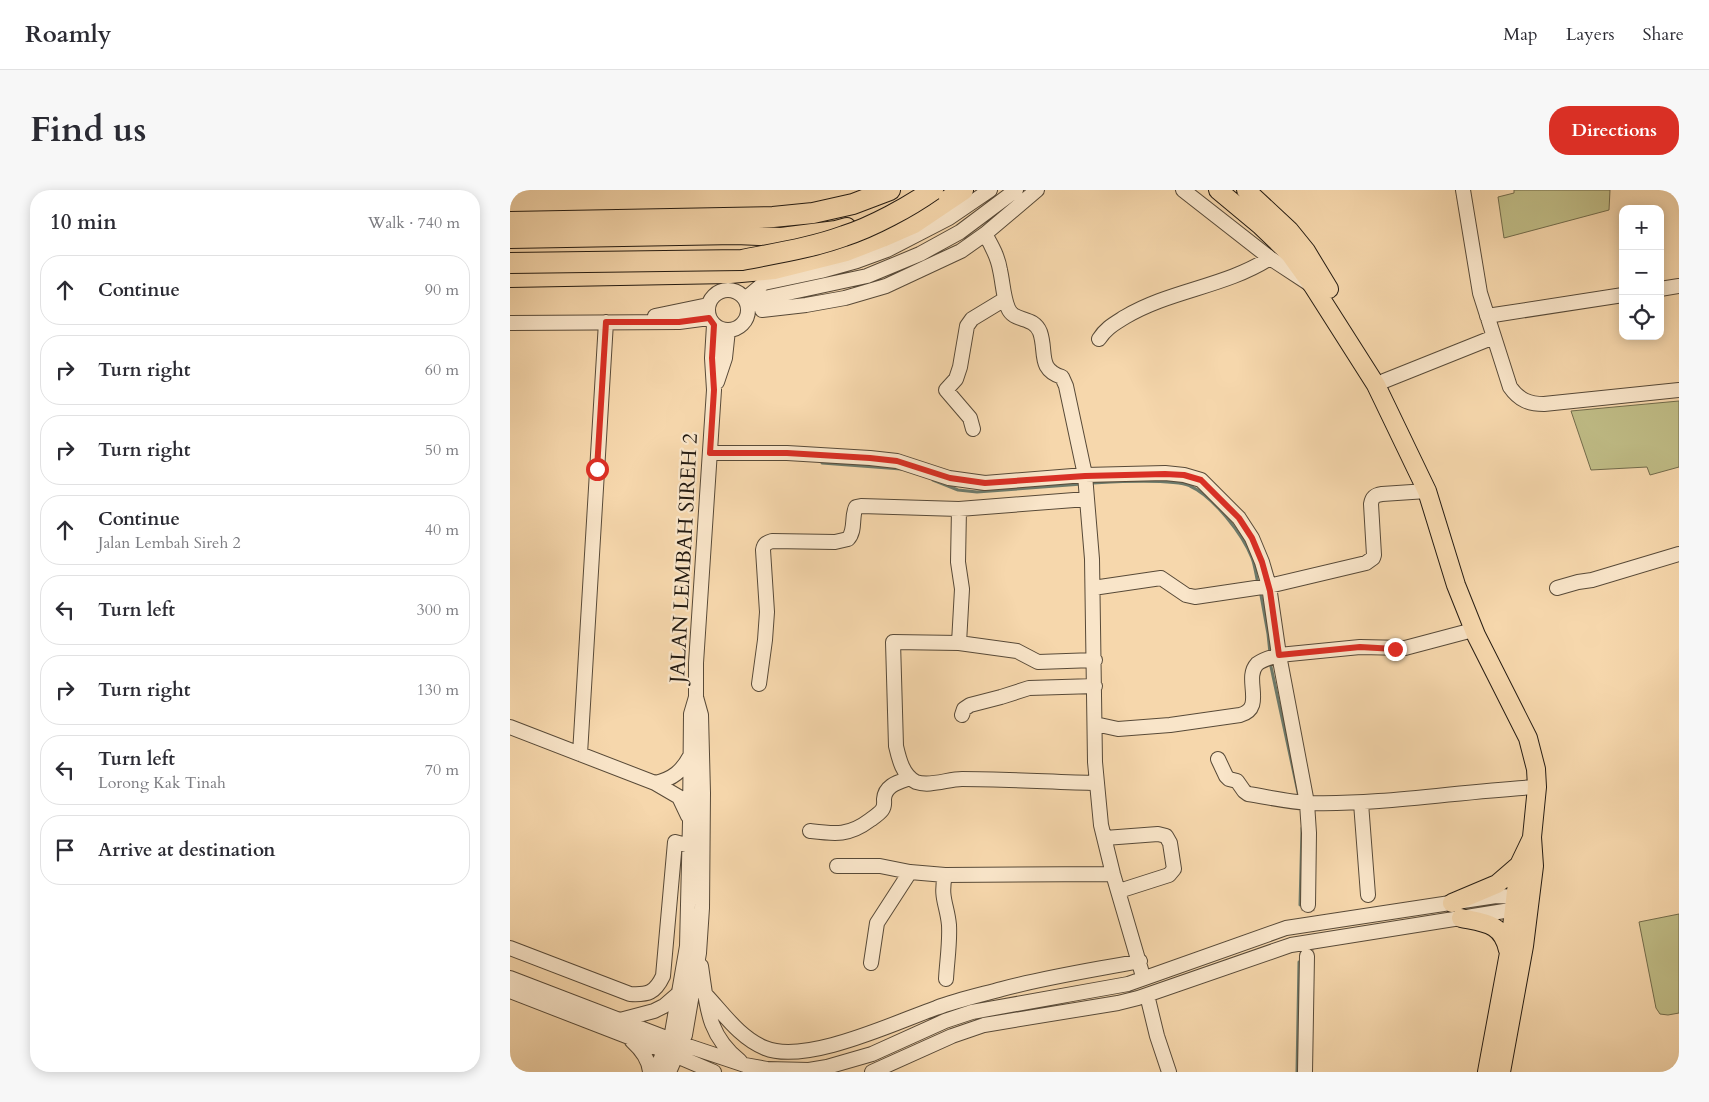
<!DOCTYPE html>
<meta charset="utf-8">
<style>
:root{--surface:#fff;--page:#f7f7f7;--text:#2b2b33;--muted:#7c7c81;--line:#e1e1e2;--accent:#d93025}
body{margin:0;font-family:Cardo,serif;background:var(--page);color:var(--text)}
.controls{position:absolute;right:15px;top:15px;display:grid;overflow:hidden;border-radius:10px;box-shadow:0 2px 12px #0003}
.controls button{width:45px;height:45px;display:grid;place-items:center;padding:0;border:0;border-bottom:1px solid var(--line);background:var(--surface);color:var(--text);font:25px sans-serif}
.stop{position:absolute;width:15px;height:15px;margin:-11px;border:4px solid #d93025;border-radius:50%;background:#fff}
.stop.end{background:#d93025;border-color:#fff;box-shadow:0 1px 5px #0008}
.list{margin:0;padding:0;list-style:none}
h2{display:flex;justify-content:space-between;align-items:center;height:65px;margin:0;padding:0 20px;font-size:21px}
h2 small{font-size:16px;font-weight:400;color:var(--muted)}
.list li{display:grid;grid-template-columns:32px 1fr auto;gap:15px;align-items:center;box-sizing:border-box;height:70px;margin:0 10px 10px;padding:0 10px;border:1px solid var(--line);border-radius:20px}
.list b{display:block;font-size:19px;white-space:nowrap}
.list p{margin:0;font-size:16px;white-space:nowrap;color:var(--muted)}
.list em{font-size:16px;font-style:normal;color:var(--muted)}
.icon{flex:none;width:28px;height:28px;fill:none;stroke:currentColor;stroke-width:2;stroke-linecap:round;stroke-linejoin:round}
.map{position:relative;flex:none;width:1169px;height:882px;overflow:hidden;border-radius:20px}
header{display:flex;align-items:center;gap:30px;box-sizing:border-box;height:70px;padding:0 25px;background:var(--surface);border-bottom:1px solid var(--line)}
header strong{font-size:24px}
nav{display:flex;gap:28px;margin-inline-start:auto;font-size:18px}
.intro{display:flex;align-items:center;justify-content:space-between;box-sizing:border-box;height:120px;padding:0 30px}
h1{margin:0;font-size:35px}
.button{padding:12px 22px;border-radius:20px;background:var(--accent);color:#fff;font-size:18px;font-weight:700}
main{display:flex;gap:30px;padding:0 30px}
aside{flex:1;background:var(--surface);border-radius:20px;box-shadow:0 2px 12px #0003}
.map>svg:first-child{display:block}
.green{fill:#c0bd87;stroke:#726c4c}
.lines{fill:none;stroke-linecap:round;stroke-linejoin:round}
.stream{stroke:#6d7a6b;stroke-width:3}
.minor-tunnel{stroke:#ccb18d;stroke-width:14;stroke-dasharray:14 7;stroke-linecap:butt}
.minor-casing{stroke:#584a38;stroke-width:16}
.major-casing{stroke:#241b12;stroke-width:20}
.highway-casing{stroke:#241b12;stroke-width:22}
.minor{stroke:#f9e5c9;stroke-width:14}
.major{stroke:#f6d7ac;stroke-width:18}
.highway{stroke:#f6d7ac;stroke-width:20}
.highway-bridge-casing{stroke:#241b12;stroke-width:22;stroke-linecap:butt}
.highway-bridge{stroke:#f6d7ac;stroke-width:20}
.route{stroke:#d93025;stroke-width:6}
.labels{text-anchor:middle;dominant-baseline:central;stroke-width:4.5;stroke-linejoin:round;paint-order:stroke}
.street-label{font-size:21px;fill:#241b12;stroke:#f9e5c9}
</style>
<header>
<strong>Roamly</strong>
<nav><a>Map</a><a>Layers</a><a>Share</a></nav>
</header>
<div class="intro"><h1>Find us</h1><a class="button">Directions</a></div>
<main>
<aside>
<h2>10 min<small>Walk · 740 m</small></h2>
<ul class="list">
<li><svg class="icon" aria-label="ahead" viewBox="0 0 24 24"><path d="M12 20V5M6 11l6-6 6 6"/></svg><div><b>Continue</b></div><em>90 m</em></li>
<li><svg class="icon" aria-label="right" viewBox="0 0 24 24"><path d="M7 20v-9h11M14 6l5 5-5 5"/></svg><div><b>Turn right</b></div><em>60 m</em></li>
<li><svg class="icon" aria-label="right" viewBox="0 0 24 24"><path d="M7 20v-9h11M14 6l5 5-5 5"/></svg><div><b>Turn right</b></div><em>50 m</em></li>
<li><svg class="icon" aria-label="ahead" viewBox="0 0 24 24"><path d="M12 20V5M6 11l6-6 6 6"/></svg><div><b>Continue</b><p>Jalan Lembah Sireh 2</p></div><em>40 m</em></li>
<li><svg class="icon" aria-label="left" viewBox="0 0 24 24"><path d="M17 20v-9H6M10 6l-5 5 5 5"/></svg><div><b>Turn left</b></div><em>300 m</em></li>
<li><svg class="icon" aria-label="right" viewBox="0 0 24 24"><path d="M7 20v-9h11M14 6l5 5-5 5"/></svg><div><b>Turn right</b></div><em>130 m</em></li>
<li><svg class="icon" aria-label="left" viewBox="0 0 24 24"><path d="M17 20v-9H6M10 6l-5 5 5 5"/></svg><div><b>Turn left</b><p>Lorong Kak Tinah</p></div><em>70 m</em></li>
<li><svg class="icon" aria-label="arrive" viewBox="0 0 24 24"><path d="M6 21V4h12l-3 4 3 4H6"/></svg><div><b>Arrive at destination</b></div></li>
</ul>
</aside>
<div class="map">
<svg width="1169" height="882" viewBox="0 0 1169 882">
<rect width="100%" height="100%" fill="#f6d7ac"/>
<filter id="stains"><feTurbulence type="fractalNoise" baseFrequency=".004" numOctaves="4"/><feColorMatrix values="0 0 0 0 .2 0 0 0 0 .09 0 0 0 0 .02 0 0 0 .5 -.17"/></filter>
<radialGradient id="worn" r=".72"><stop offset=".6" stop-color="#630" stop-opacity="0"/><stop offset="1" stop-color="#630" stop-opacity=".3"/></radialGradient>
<path class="green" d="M 1004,0 L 1100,0 L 1099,20 L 994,48 L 988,7 L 1004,3 Z
M 1169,211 L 1169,277 L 1140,285 L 1137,277 L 1081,280 L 1061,221 Z
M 1169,724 L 1169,823 L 1158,825 L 1150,824 L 1146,818 L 1129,732 Z"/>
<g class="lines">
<path class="stream" d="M 312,273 L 391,279
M 423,290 L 448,300 L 467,302 L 572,294
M 580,293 C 602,292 663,288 680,296 C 703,306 733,345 742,368 C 745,376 746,385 748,394
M 750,400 L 758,444 L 760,463
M 760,472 L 789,607
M 790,715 L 792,638
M 787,882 L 789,772"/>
<path class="minor-tunnel" d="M 797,763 L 798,715"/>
<defs>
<path id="minor" d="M 673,0 L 760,68 L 798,93
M 953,0 L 970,103 L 1000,197 C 1009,210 1019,214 1034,214 L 1169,200
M 475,44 C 482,56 488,67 490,80 C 493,93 493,106 498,118 C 504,133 523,125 530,142 C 537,162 527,179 552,187 L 556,196 L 575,285 L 582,369 L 585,572 L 591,635 L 603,684 L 632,783
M 1150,99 L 1169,96
M198 120a20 20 0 1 1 40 0a20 20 0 1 1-40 0Z
M 235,109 L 254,93 L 311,81 L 347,71 L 377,60 L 439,28 L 480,0
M 238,116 L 259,107 L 357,86 L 410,64 L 450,42 L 506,0
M 252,120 L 296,115 L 335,108 L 376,96 L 451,61 L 475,44 L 527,0
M 145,126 L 198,115
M 977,126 L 1113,105
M 0,133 L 169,132 L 199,128
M 589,149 C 596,138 604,134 615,127 C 660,100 715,97 760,68
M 874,191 L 984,147
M 207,192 L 215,168 L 218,140
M 463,239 L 460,228 L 436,200 L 446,189 L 450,177 L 457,136 L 462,129 L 495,109
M 200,263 L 277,263 L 360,268 L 387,271 L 439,288 L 475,293 L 575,285 L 655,283 L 674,285 L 691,290 L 729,328 L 742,348 L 752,372 L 759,396 L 769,465 L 797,613 L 799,643 L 798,715
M 583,398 L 651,388 L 676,405 L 685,407 L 759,396 L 856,373 L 863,368 L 864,365 L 861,314 C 862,307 865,305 872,304 L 917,301
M 1047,398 L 1068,392 L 1082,390 L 1169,364
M 449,453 L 452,399 L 448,372 L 449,319
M 585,470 L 528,472 L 507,461 L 449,453 L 383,452 L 386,556 C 389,569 393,586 406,592 C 420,597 438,589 452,589 C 497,589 543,592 587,593
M 249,494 L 255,450 L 257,422 L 253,360 C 254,354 256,353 262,351 L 325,352 L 338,349 C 346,340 341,327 346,317 L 351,316 L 449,319 L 577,309
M 452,525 L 454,519 L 460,515 L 491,507 L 519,498 L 585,496
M 585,534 L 608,539 L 660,535 L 730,525 C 756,518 733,489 747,474 C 753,469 762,467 769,465 L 850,457 L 895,458 L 963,440
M 0,537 L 145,593 L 169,607 L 178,626
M 70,564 L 96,132
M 708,569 L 716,586 L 719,589 L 727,591 L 734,601 L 738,604 C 758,607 779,612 799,613 C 875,615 950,601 1027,597
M 145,593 C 163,589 172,581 180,566
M 851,613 L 858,705
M 300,641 C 325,644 339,646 360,630 C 364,627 369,624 372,620 C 375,616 374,613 374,609 C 375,595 389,592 400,588
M 595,648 L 648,644 L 656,646 L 660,653 L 664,679 L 659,685 L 609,701
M 327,676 L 370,676 L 400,682 L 435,685 L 603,684
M 435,685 C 430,708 437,714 439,735 C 440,753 437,771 436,789
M 0,758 L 120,804 C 138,805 145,803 153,786 L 165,652 L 180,656
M 361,773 L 367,733 L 400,682
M 191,776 C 197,814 196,844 230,871
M 0,788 L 172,854 L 235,875 L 257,879 L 299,880 L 317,877 L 362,864 L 435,831 L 462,822 L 618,794 L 776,738 L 986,706 L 1016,707
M 0,801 L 155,861 L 204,882
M 196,805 C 213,823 230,848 255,858 C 296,875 386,832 426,818 C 447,810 470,805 492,799 C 537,787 584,780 630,771
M 638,809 L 647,846 L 659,882
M 110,830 L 144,821 L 154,816 L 169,803 L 169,801
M 122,851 C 132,860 139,869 140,882
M 145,882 L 162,843 L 177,756 L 180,632 L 181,524 L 186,507
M 159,882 L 175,845 L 189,763 L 192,718 L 193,603 L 191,525 L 186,507 L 186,473 L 204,200 L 202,168 L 204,135
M 362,882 L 442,846 L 474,835 L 608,813 L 628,808 L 781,755 L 1013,718
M 795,882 L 797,766"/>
<path id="major" d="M 708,0 L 750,35 L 780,64 L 803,96 L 866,195 L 917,301 L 946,395 L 966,445 L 1018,548 L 1026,579 L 1027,597 L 1022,647 L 1024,676 L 1014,756 L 991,882
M 736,0 L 779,40 L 796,61 L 819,99
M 0,49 L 226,45 L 271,47 L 326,40 L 337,37
M 942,713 L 987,694 L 1009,675
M 951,728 C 975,733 992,733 998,760
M 977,882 L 999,763 L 1009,675 L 1021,650"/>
<path id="highway" d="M 0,32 L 263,27 L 303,23 L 343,14 L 380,0
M 0,87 L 220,83 L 264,79 L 336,61 L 372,47 L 404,33 L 453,0"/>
</defs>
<use href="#minor" class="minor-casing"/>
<use href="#major" class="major-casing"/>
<use href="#highway" class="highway-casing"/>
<use href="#minor" class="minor"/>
<use href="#major" class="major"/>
<use href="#highway" class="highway"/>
<defs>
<path id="highway-bridge" d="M 0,73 L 232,70 C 267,63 301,58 334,46 C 362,37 399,17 423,0"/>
</defs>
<use href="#highway-bridge" class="highway-bridge-casing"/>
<use href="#highway-bridge" class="highway-bridge"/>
</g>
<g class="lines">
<path class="route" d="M 87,279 L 96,132 L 169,132 L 199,128 L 204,135 L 202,168 L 204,200 L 200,263 L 277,263 L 360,268 L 387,271 L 440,288 L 475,293 L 575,286 L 655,284 L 674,285 L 691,290 L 729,328 L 742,348 L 752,372 L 760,401 L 769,465 L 850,457 L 885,459"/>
</g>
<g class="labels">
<g class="street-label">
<text transform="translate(174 368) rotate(-87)">JALAN LEMBAH SIREH 2</text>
</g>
</g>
<rect width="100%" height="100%" filter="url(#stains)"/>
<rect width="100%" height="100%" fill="url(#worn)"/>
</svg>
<div class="controls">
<button>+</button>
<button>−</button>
<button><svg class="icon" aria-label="locate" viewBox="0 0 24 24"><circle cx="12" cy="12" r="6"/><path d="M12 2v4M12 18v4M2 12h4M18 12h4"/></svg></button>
</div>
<div class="stop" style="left:87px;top:279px"></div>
<div class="stop end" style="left:885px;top:459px"></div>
</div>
</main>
